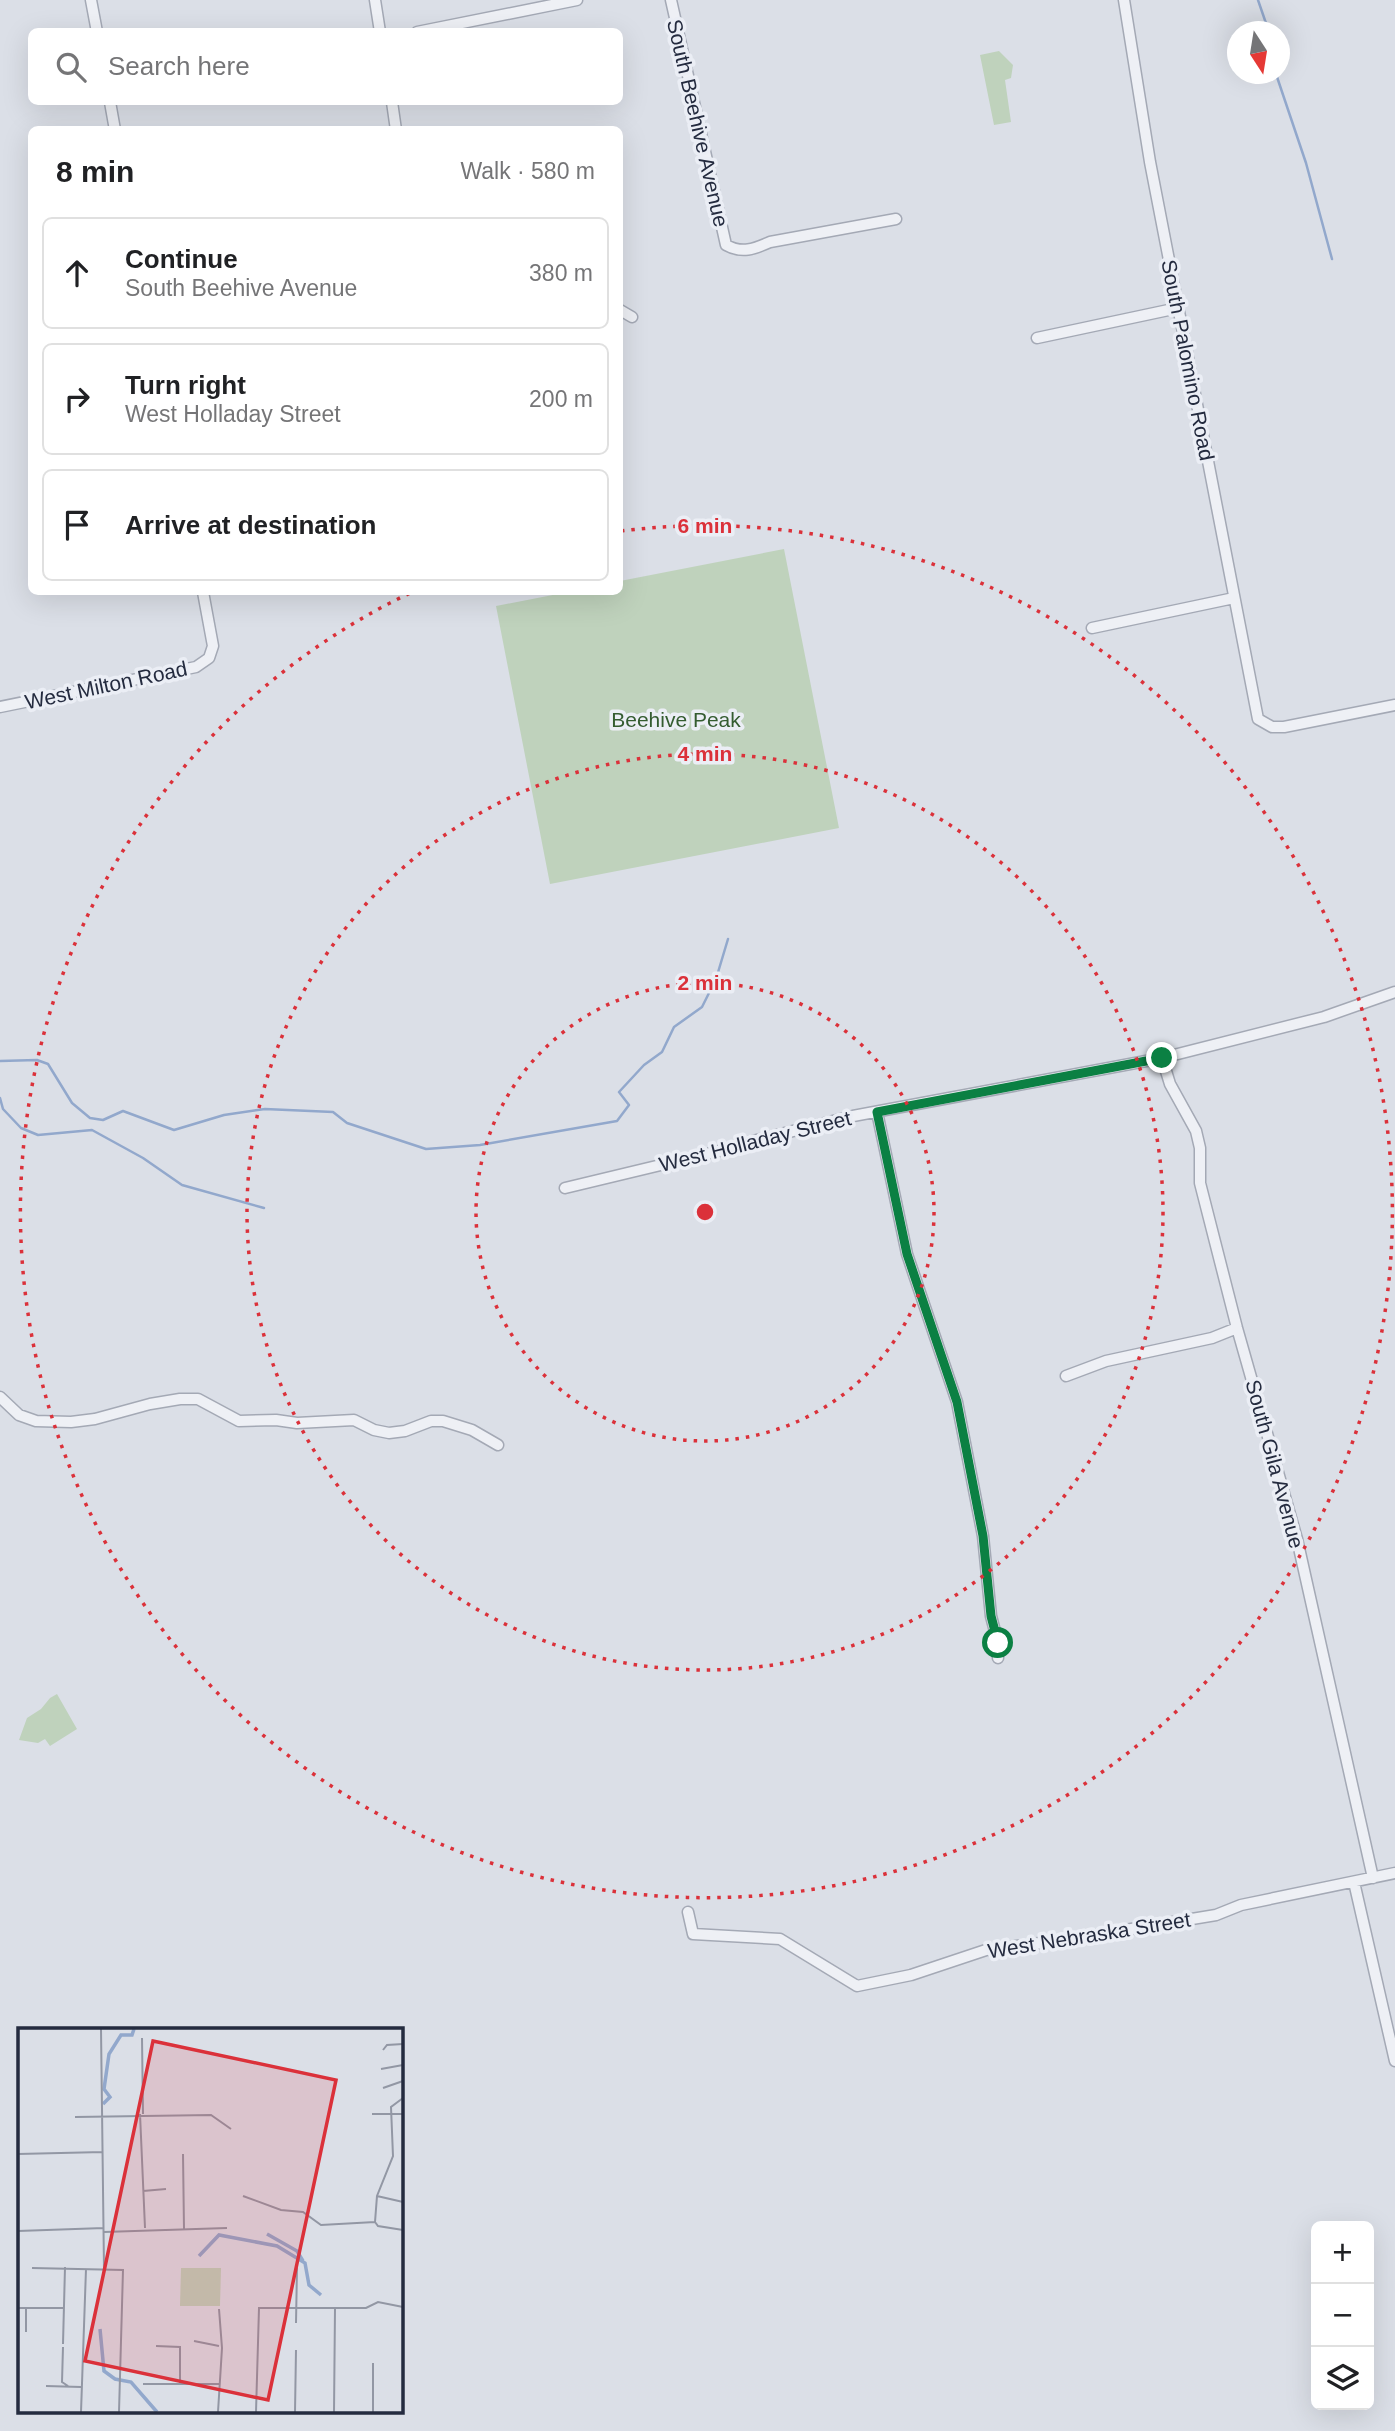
<!DOCTYPE html>
<meta charset="utf-8">
<style>
:root{--surface:#fff;--page:#f2f2f2;--text:#202124;--muted:#757577;--line:#e0e0e0}
body{margin:0;font-family:Arial,sans-serif;background:var(--page);color:var(--text)}
.controls{position:absolute;right:21px;bottom:21px;display:grid;overflow:hidden;border-radius:10px;box-shadow:0 7px 28px #0002}
.controls button{width:63px;height:63px;display:grid;place-items:center;padding:0;border:0;border-bottom:2px solid var(--line);background:var(--surface);color:var(--text);font:35px sans-serif}
.compass{position:absolute;left:1227px;top:21px;width:63px;height:63px;border-radius:50%;background:var(--surface);box-shadow:0 7px 28px #0002;rotate:168deg}
.stop{position:absolute;width:21px;height:21px;margin:-16px;border:5px solid #0b8043;border-radius:50%;background:#fff}
.stop.end{background:#0b8043;border-color:#fff;box-shadow:0 2px 7px #0008}
.list{margin:0;padding:0;list-style:none}
h2{display:flex;justify-content:space-between;align-items:center;height:91px;margin:0;padding:0 28px;font-size:30px}
h2 small{font-size:23px;font-weight:400;color:var(--muted)}
.list li{display:grid;grid-template-columns:46px 1fr auto;gap:21px;align-items:center;box-sizing:border-box;height:112px;margin:0 14px 14px;padding:0 14px;border:2px solid var(--line);border-radius:10px}
.list b{display:block;font-size:26px;white-space:nowrap}
.list p{margin:0;font-size:23px;white-space:nowrap;color:var(--muted)}
.list em{font-size:23px;font-style:normal;color:var(--muted)}
.icon{flex:none;width:38px;height:38px;fill:none;stroke:currentColor;stroke-width:2;stroke-linecap:round;stroke-linejoin:round}
.map{position:relative;flex:none;width:1395px;height:2431px;overflow:hidden}
.search{position:absolute;background:var(--surface);box-shadow:0 7px 28px #0002;left:28px;top:28px;width:595px;height:77px;display:flex;align-items:center;gap:18px;box-sizing:border-box;padding:0 24px;border-radius:10px;color:var(--muted);font-size:26px}
.panel{position:absolute;background:var(--surface);box-shadow:0 7px 28px #0002;left:28px;top:126px;width:595px;height:469px;border-radius:10px}
.map>svg:first-child{display:block}
.green{fill:#bfd2bc}
.lines{fill:none;stroke-linecap:round;stroke-linejoin:round}
.stream{stroke:#92a8cc;stroke-width:2.5}
.street-casing{stroke:#a4a9b5;stroke-width:13}
.street{stroke:#eef0f5;stroke-width:10}
.route{stroke:#0b8043;stroke-width:9}
.ring{fill:none;stroke:#db313a;stroke-width:3.5;stroke-dasharray:3.5 7}
.labels{text-anchor:middle;dominant-baseline:central;stroke-width:7;stroke-linejoin:round;paint-order:stroke}
.street-label{font-size:21px;fill:#242b3f;stroke:#ebeef5}
.park-label{font-size:21px;fill:#345c30;stroke:#ebeef5}
.inset-river{fill:none;stroke:#92a8cc;stroke-width:3.5}
.inset-road{fill:none;stroke:#9297a4;stroke-width:2}
.view{fill:#db313a;fill-opacity:0.15;stroke:#db313a;stroke-width:3.5}
.inset-edge{fill:none;stroke:#242b3f;stroke-width:3.5}
.centre{fill:#db313a;stroke:#ebeef5;stroke-width:3.5}
.ring-label{font-size:21px;text-anchor:middle;font-weight:bold;fill:#db313a;stroke:#ebeef5;stroke-width:7;stroke-linejoin:round;paint-order:stroke}
</style>
<div class="map">
<svg width="1395" height="2431" viewBox="0 0 1395 2431">
<rect width="100%" height="100%" fill="#dbdfe7"/>
<path class="green" d="M 999,51 L 1013,65 L 1011,78 L 1005,80 L 1011,122 L 994,125 L 980,55 Z
M 784,549 L 839,828 L 550,884 L 496,606 L 568,592 L 620,592 L 620,581 Z
M 57,1694 L 77,1729 L 50,1746 L 45,1739 L 38,1743 L 19,1740 L 27,1718 L 41,1709 L 50,1698 Z"/>
<g class="lines">
<path class="stream" d="M 1258,0 L 1269,32
M 1276,74 L 1306,163 L 1332,259
M 0,1061 L 37,1060 L 48,1064 L 72,1103 L 90,1118 L 103,1120 L 123,1111 L 174,1130 L 224,1115 L 265,1109 L 333,1112 L 347,1123 L 426,1149 L 480,1145 L 617,1121 L 629,1105 L 619,1092 L 644,1065 L 662,1052 L 674,1027 L 702,1007 L 716,979 L 728,939
M 0,1098 L 3,1109 L 21,1128 L 38,1135 L 92,1130 L 143,1158 L 182,1185 L 264,1208"/>
<defs>
<path id="street" d="M 91,0 L 97,32
M 375,0 L 380,32
M 671,0 L 726,245 C 742,254 754,249 770,242 L 896,219
M 1124,0 L 1150,162 L 1258,719 L 1272,727 L 1284,727 L 1395,705
M 417,32 L 577,0
M 110,102 L 115,130
M 392,102 L 396,130
M 620,310 L 632,317
M 1037,338 L 1178,308
M 1092,628 L 1234,598
M 0,707 L 196,667 L 209,658 L 213,646 L 203,592
M 1162,1058 L 1170,1084 L 1196,1131 L 1200,1148 L 1200,1183 L 1237,1328 L 1297,1539 L 1373,1878
M 877,1112 L 907,1254 L 957,1402 L 983,1536 L 991,1616 L 998,1643 L 998,1658
M 565,1188 L 719,1151 L 741,1144 L 853,1116 L 1162,1058 L 1324,1017 L 1395,992
M 1066,1376 L 1106,1361 L 1212,1338 L 1237,1328
M 0,1397 L 19,1415 L 36,1421 L 71,1422 L 95,1419 L 150,1404 L 180,1399 L 198,1399 L 239,1421 L 276,1420 L 297,1423 L 354,1420 L 374,1430 L 389,1433 L 405,1431 L 431,1421 L 443,1421 L 472,1430 L 498,1445
M 1354,1882 L 1395,2061
M 688,1912 L 693,1934 L 780,1939 L 857,1986 L 911,1975 L 986,1950 L 1071,1939 L 1216,1915 L 1241,1905 L 1395,1873"/>
</defs>
<use href="#street" class="street-casing"/>
<use href="#street" class="street"/>
</g>
<g class="lines">
<path class="route" d="M 998,1643 L 991,1616 L 983,1536 L 957,1402 L 907,1254 L 877,1112 L 1162,1058"/>
</g>
<g class="ring">
<circle cx="705" cy="1212" r="229"/>
<circle cx="705" cy="1212" r="458"/>
<path d="M621 531A686 686 0 1 1 410 593"/>
</g>
<g class="labels">
<g class="street-label">
<text transform="translate(698 123) rotate(77)">South Beehive Avenue</text>
<text transform="translate(1188 360) rotate(79)">South Palomino Road</text>
<text transform="translate(106 685) rotate(-12)">West Milton Road</text>
<text transform="translate(755 1141) rotate(-14)">West Holladay Street</text>
<text transform="translate(1275 1464) rotate(75)">South Gila Avenue</text>
<text transform="translate(1089 1935) rotate(-9)">West Nebraska Street</text>
</g>
<g class="park-label">
<text x="676" y="719">Beehive Peak</text>
</g>
</g>
<g transform="translate(18 2028)">
<rect width="385" height="385" fill="#dbdfe7"/>
<path d="M 163,240 L 203,240 L 202,278 L 162,278 Z" fill="#bfd2bc"/>
<path class="inset-river" d="M 85,76 L 92,69 L 86,61 L 91,26 L 103,7 L 114,7 L 116,1M 249,206 L 279,223 L 285,233M 181,228 L 201,207 L 259,218 L 287,235 L 291,257 L 303,267M 82,301 L 86,343 L 97,351 L 113,354 L 139,384"/>
<path class="inset-road" d="M 83,1 L 86,240M 124,10 L 125,86M 365,22 L 369,17 L 385,16M 363,41 L 385,37M 365,60 L 385,53M 122,86 L 127,200M 354,86 L 385,86M 57,89 L 193,87 L 213,101M 0,126 L 85,124M 165,126 L 166,201M 125,163 L 148,161M 225,168 L 263,182 L 285,184 L 303,197 L 357,194M 359,168 L 385,174M 357,194 L 359,168 L 375,128 L 373,79 L 385,70M 357,194 L 360,198 L 385,202M 0,203 L 86,200M 86,204 L 209,200M 14,240 L 105,242 L 101,384M 0,280 L 46,280M 278,295 L 279,240M 8,304 L 8,280M 176,313 L 201,318M 45,316 L 47,239M 138,318 L 162,319 L 162,356M 45,319 L 44,354 L 50,358M 355,335 L 355,384M 125,356 L 201,356M 28,358 L 63,359M 63,384 L 68,241M 200,384 L 204,320 L 201,281M 238,384 L 241,280 L 348,280 L 360,274 L 385,279M 277,384 L 278,322M 316,384 L 317,280"/>
<path class="view" d="M 135,13 L 318,52 L 250,372 L 67,333 Z"/>
<rect width="385" height="385" class="inset-edge"/>
</g>
<circle cx="705" cy="1212" r="10" class="centre"/>
<g class="ring-label">
<text x="705" y="533">6 min</text>
<text x="705" y="761">4 min</text>
<text x="705" y="990">2 min</text>
</g>
</svg>
<div class="controls">
<button>+</button>
<button>−</button>
<button><svg class="icon" aria-label="layers" viewBox="0 0 24 24"><path d="M12 4l9 5-9 5-9-5zM3 14l9 5 9-5"/></svg></button>
</div>
<svg class="compass" viewBox="-18 -18 36 36"><path d="M0-13l5 13h-10z" fill="#e53935"/><path d="M0 13l5-13h-10z" fill="#757577"/></svg>
<div class="stop" style="left:998px;top:1643px"></div>
<div class="stop end" style="left:1162px;top:1058px"></div>
<div class="search"><svg class="icon" aria-label="search" viewBox="0 0 24 24"><circle cx="10" cy="10" r="6"/><path d="M15 15l6 6"/></svg>Search here</div>
<section class="panel">
<h2>8 min<small>Walk · 580 m</small></h2>
<ul class="list">
<li><svg class="icon" aria-label="ahead" viewBox="0 0 24 24"><path d="M12 20V5M6 11l6-6 6 6"/></svg><div><b>Continue</b><p>South Beehive Avenue</p></div><em>380 m</em></li>
<li><svg class="icon" aria-label="right" viewBox="0 0 24 24"><path d="M7 20v-9h11M14 6l5 5-5 5"/></svg><div><b>Turn right</b><p>West Holladay Street</p></div><em>200 m</em></li>
<li><svg class="icon" aria-label="arrive" viewBox="0 0 24 24"><path d="M6 21V4h12l-3 4 3 4H6"/></svg><div><b>Arrive at destination</b></div></li>
</ul>
</section>
</div>
